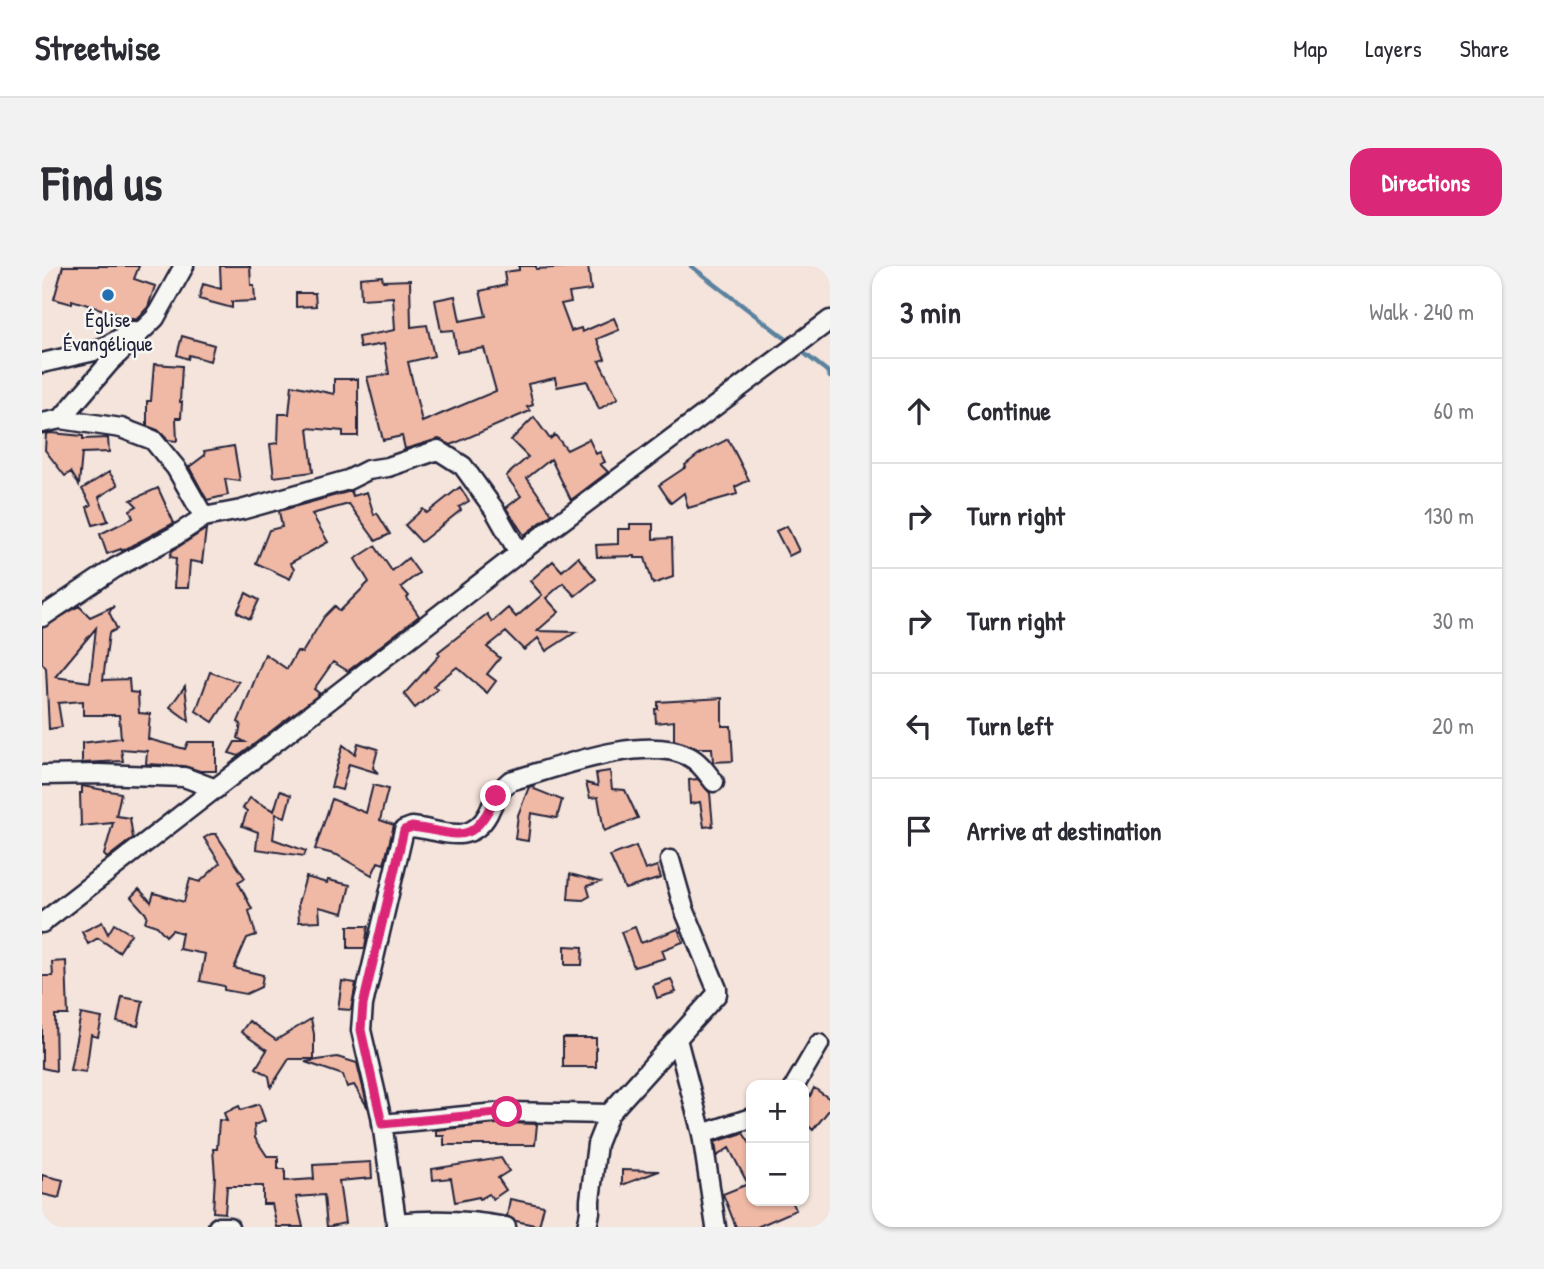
<!DOCTYPE html>
<meta charset="utf-8">
<style>
:root{--surface:#fff;--page:#f2f2f3;--text:#2b2b33;--muted:#7c7c81;--line:#e1e1e2;--accent:#db2777}
body{margin:0;font-family:"Patrick Hand",sans-serif;background:var(--page);color:var(--text)}
.controls{position:absolute;right:21px;bottom:21px;display:grid;overflow:hidden;border-radius:14px;box-shadow:0 2px 5px #0004}
.controls button{width:63px;height:63px;display:grid;place-items:center;padding:0;border:0;border-bottom:2px solid var(--line);background:var(--surface);color:var(--text);font:35px sans-serif}
.stop{position:absolute;width:21px;height:21px;margin:-16px;border:5px solid #db2777;border-radius:50%;background:#fff}
.stop.end{background:#db2777;border-color:#fff;box-shadow:0 2px 7px #0008}
.list{margin:0;padding:0;list-style:none}
h2{display:flex;justify-content:space-between;align-items:center;height:91px;margin:0;padding:0 28px;font-size:30px}
h2 small{font-size:23px;font-weight:400;color:var(--muted)}
.list li{display:grid;grid-template-columns:46px 1fr auto;gap:21px;align-items:center;box-sizing:border-box;height:105px;padding:0 28px;border-top:2px solid var(--line)}
.list b{display:block;font-size:26px;white-space:nowrap}
.list em{font-size:23px;font-style:normal;color:var(--muted)}
.icon{flex:none;width:38px;height:38px;fill:none;stroke:currentColor;stroke-width:2;stroke-linecap:round;stroke-linejoin:round}
.map{position:relative;flex:none;width:788px;height:961px;overflow:hidden;border-radius:21px}
header{display:flex;align-items:center;gap:42px;box-sizing:border-box;height:98px;padding:0 35px;background:var(--surface);border-bottom:2px solid var(--line)}
header strong{font-size:33px}
nav{display:flex;gap:38px;margin-inline-start:auto;font-size:24px}
.intro{display:flex;align-items:center;justify-content:space-between;box-sizing:border-box;height:168px;padding:0 42px}
h1{margin:0;font-size:49px}
.button{padding:18px 32px;border-radius:21px;background:var(--accent);color:#fff;font-size:24px;font-weight:700}
main{display:flex;gap:42px;padding:0 42px}
aside{flex:1;background:var(--surface);border-radius:21px;box-shadow:0 2px 5px #0004}
.map>svg:first-child{display:block}
.lines{fill:none;stroke-linecap:round;stroke-linejoin:round}
.stream{stroke:#5a829f;stroke-width:4.5}
.building{fill:#f0b9a6;stroke:#22223b;stroke-width:2;fill-rule:evenodd}
.minor-casing{stroke:#22223b;stroke-width:23}
.minor{stroke:#f6f6f2;stroke-width:18}
.route{stroke:#db2777;stroke-width:9}
.poi-dot{fill:#1f6fb2;stroke:#f6f6f2;stroke-width:2.5}
.labels{text-anchor:middle;dominant-baseline:central;stroke-width:5;stroke-linejoin:round;paint-order:stroke}
.poi-label{font-size:21px;fill:#22223b;stroke:#f6f6f2}
</style>
<header>
<strong>Streetwise</strong>
<nav><a>Map</a><a>Layers</a><a>Share</a></nav>
</header>
<div class="intro"><h1>Find us</h1><a class="button">Directions</a></div>
<main>
<div class="map">
<svg width="788" height="961" viewBox="0 0 788 961">
<rect width="100%" height="100%" fill="#f4e4db"/>
<filter id="ink" filterUnits="userSpaceOnUse"><feTurbulence type="fractalNoise" baseFrequency=".0143" numOctaves="2"/><feDisplacementMap in="SourceGraphic" scale="14" xChannelSelector="R" yChannelSelector="G"/><feConvolveMatrix kernelMatrix="1 2 1 2 8 2 1 2 1" color-interpolation-filters="sRGB"/></filter>
<g filter="url(#ink)">
<g class="lines">
<path class="stream" d="M 649,0 L 748,76
M 758,84 L 785,105 L 788,111"/>
</g>
<path class="building" d="M 21,0 L 97,0 L 92,13 L 113,20 L 106,41 L 94,54 L 30,34 L 30,38 L 12,33 Z
M 178,0 L 208,0 L 209,19 L 212,19 L 213,35 L 190,36 L 190,42 L 157,33 L 161,18 L 179,23 Z
M 477,0 L 494,0 L 494,3 L 546,0 L 549,24 L 527,27 L 529,36 L 519,38 L 529,65 L 539,62 L 540,66 L 572,52 L 577,64 L 555,73 L 563,93 L 557,95 L 576,132 L 557,143 L 545,115 L 515,121 L 513,112 L 486,118 L 491,139 L 485,141 L 488,145 L 409,179 L 397,173 L 363,183 L 360,170 L 341,174 L 325,111 L 347,108 L 342,78 L 318,82 L 316,71 L 353,64 L 351,31 L 319,33 L 318,12 L 340,10 L 341,15 L 368,14 L 369,61 L 385,59 L 392,90 L 366,96 L 380,156 L 454,125 L 442,82 L 415,86 L 411,64 L 399,65 L 393,34 L 413,30 L 418,55 L 444,50 L 438,25 L 464,19 L 462,6 L 477,4 Z
M 254,27 L 273,27 L 274,40 L 254,41 Z
M 140,70 L 172,79 L 168,95 L 147,89 L 146,93 L 135,89 Z
M 112,98 L 140,100 L 138,136 L 140,136 L 139,152 L 134,152 L 135,175 L 126,174 L 116,164 L 105,160 L 105,135 L 109,135 Z
M 292,113 L 316,113 L 316,170 L 301,170 L 301,165 L 266,162 L 271,206 L 232,211 L 228,178 L 236,177 L 237,148 L 247,148 L 250,119 L 292,128 Z
M 492,151 L 508,173 L 513,169 L 525,184 L 547,173 L 554,188 L 558,186 L 563,196 L 558,198 L 566,206 L 529,234 L 509,193 L 485,212 L 510,248 L 482,269 L 464,242 L 479,230 L 464,210 L 486,191 L 469,174 Z
M 9,167 L 41,170 L 41,173 L 66,172 L 67,186 L 40,187 L 37,219 L 29,206 L 23,210 L 3,184 L 4,168 Z
M 686,173 L 707,214 L 693,221 L 695,228 L 646,242 L 642,227 L 629,237 L 617,219 L 644,201 L 643,199 L 657,188 Z
M 192,180 L 198,215 L 183,213 L 186,229 L 165,234 L 147,201 L 163,189 L 162,185 Z
M 67,206 L 76,219 L 57,231 L 66,255 L 51,259 L 45,241 L 49,239 L 40,223 Z
M 418,221 L 427,235 L 417,241 L 419,244 L 379,276 L 363,259 L 381,243 L 385,247 Z
M 116,222 L 132,257 L 80,285 L 79,283 L 65,288 L 58,268 L 91,252 L 88,244 L 95,240 L 89,234 Z
M 309,225 L 311,230 L 325,226 L 332,249 L 335,247 L 348,268 L 334,275 L 307,238 L 270,248 L 286,276 L 248,297 L 252,303 L 248,313 L 214,297 L 227,264 L 240,261 L 237,245 Z
M 588,258 L 611,258 L 611,273 L 630,272 L 631,311 L 611,318 L 603,292 L 593,292 L 593,290 L 555,291 L 554,279 L 576,278 L 576,263 L 588,263 Z
M 745,260 L 757,285 L 747,290 L 734,265 Z
M 164,263 L 160,297 L 148,295 L 146,322 L 132,322 L 134,292 L 128,291 L 130,285 Z
M 333,280 L 350,305 L 366,292 L 377,307 L 359,321 L 367,330 L 365,332 L 377,350 L 306,405 L 291,396 L 272,423 L 277,427 L 275,430 L 197,490 L 187,487 L 193,476 L 203,476 L 196,472 L 199,458 L 196,456 L 223,388 L 245,403 L 255,385 L 260,387 L 282,351 L 293,340 L 298,345 L 327,316 L 313,293 Z
M 536,291 L 554,313 L 533,330 L 521,317 L 504,332 L 517,346 L 495,365 L 534,366 L 504,385 L 496,372 L 482,384 L 464,366 L 445,381 L 458,392 L 445,408 L 454,415 L 445,427 L 415,401 L 391,420 L 396,423 L 373,442 L 362,428 L 398,389 L 396,386 L 445,348 L 450,356 L 466,342 L 474,351 L 500,329 L 488,315 L 511,295 L 520,305 Z
M 204,327 L 217,334 L 208,353 L 195,346 Z
M 37,340 L 48,351 L 72,340 L 67,346 L 75,363 L 67,367 L 61,414 L 87,413 L 88,426 L 96,427 L 97,447 L 108,448 L 106,473 L 143,483 L 146,476 L 174,476 L 174,505 L 158,505 L 142,500 L 104,498 L 105,485 L 79,483 L 81,495 L 40,497 L 40,477 L 79,472 L 77,449 L 41,449 L 41,435 L 16,437 L 20,461 L 7,463 L 4,402 L 0,397 L 0,362 ZM 54,362 L 48,416 L 13,411 L 28,393 Z
M 168,406 L 197,416 L 171,456 L 154,445 Z
M 143,420 L 147,455 L 128,441 Z
M 680,432 L 680,460 L 689,460 L 691,495 L 671,496 L 670,482 L 655,482 L 632,474 L 632,455 L 614,457 L 613,443 L 616,443 L 616,436 Z
M 316,477 L 336,483 L 331,502 L 336,507 L 307,498 L 300,524 L 289,521 L 301,479 L 313,488 Z
M 568,505 L 570,523 L 583,524 L 596,552 L 562,565 L 556,531 L 548,532 L 544,517 L 556,520 L 554,507 Z
M 656,513 L 668,527 L 671,560 L 662,561 L 658,536 L 648,538 L 647,514 Z
M 331,519 L 346,523 L 338,554 L 352,559 L 342,598 L 336,596 L 330,609 L 295,589 L 273,583 L 290,533 L 324,547 Z
M 493,519 L 492,523 L 520,534 L 515,552 L 489,547 L 486,575 L 473,573 L 476,549 L 487,521 Z
M 40,520 L 79,527 L 74,550 L 88,552 L 91,572 L 65,592 L 62,589 L 71,557 L 39,560 L 38,527 L 40,527 Z
M 238,525 L 249,529 L 243,551 L 234,548 L 231,573 L 264,585 L 262,590 L 214,583 L 216,566 L 200,560 L 205,545 L 201,542 L 208,532 L 232,545 Z
M 169,568 L 174,568 L 203,612 L 196,616 L 210,643 L 207,645 L 214,669 L 205,672 L 192,702 L 221,709 L 219,721 L 204,728 L 182,724 L 182,720 L 158,715 L 163,688 L 137,683 L 140,667 L 130,664 L 124,670 L 115,660 L 103,656 L 105,649 L 89,631 L 97,623 L 109,636 L 112,627 L 142,636 L 148,613 L 158,616 L 178,597 L 162,572 Z
M 594,580 L 603,604 L 615,600 L 619,612 L 583,623 L 568,590 Z
M 528,608 L 558,616 L 545,620 L 548,630 L 541,634 L 526,633 Z
M 264,611 L 285,617 L 286,614 L 308,619 L 301,647 L 277,641 L 278,655 L 257,656 L 256,637 Z
M 60,656 L 66,668 L 72,658 L 89,668 L 77,686 L 56,672 L 46,678 L 40,666 Z
M 306,660 L 326,660 L 323,682 L 306,682 Z
M 593,661 L 599,677 L 636,663 L 641,676 L 620,684 L 623,692 L 592,701 L 579,666 Z
M 523,680 L 541,681 L 540,699 L 523,699 Z
M 24,695 L 26,749 L 13,749 L 14,805 L 0,802 L 0,710 L 11,710 L 10,696 Z
M 629,713 L 634,726 L 615,732 L 611,719 Z
M 300,715 L 314,717 L 309,744 L 296,743 Z
M 80,731 L 101,735 L 96,760 L 75,756 Z
M 39,748 L 60,752 L 56,771 L 49,769 L 44,806 L 28,804 Z
M 269,753 L 272,768 L 272,793 L 247,793 L 229,821 L 227,810 L 214,802 L 225,784 L 199,766 L 207,755 L 234,774 Z
M 521,772 L 554,772 L 554,801 L 521,801 Z
M 295,791 L 315,797 L 326,842 L 312,819 L 305,821 L 301,809 L 263,796 Z
M 772,822 L 788,833 L 788,843 L 771,864 L 762,856 L 762,826 L 768,830 Z
M 217,838 L 223,855 L 212,859 L 213,872 L 225,890 L 236,890 L 236,903 L 243,903 L 243,915 L 272,913 L 271,899 L 329,896 L 330,912 L 297,915 L 303,957 L 285,961 L 282,929 L 254,931 L 261,961 L 235,961 L 230,938 L 221,938 L 221,920 L 185,920 L 183,947 L 171,946 L 173,910 L 171,883 L 175,883 L 177,854 L 185,855 L 182,847 L 197,840 L 199,844 Z
M 465,857 L 495,858 L 493,879 L 402,879 L 402,870 L 394,870 L 394,864 Z
M 701,867 L 709,879 L 709,935 L 750,935 L 754,944 L 715,961 L 694,961 L 681,928 L 706,918 L 687,882 L 675,890 L 673,876 Z
M 459,892 L 467,905 L 456,912 L 464,924 L 451,933 L 447,928 L 438,933 L 437,931 L 413,936 L 409,912 L 391,914 L 390,903 Z
M 580,904 L 617,905 L 580,919 Z
M 0,909 L 21,914 L 17,932 L 0,928 Z
M 468,933 L 502,940 L 497,960 L 474,955 L 465,950 Z"/>
<g class="lines">
<defs>
<path id="minor" d="M 0,97 L 57,84 L 91,65
M 19,153 L 68,96 L 113,52 L 142,0
M 0,157 L 19,153 L 79,162 L 111,174 L 134,202 L 162,251
M 0,351 L 73,302 L 133,270 L 162,251 L 199,244 L 306,214 L 326,204 L 346,201 L 396,184 L 421,200 L 452,243 L 477,287
M 0,509 L 56,508 L 142,511 L 174,523
M 0,657 L 477,287 L 788,54
M 635,773 L 660,868 L 674,961
M 753,819 L 777,778
M 340,858 L 465,846 L 567,848
M 660,868 L 709,852
M 354,957 C 392,953 427,954 464,961
M 176,961 L 187,961
M 355,961 L 339,850 L 319,764 L 321,739 L 362,564 L 370,561 C 399,564 428,581 446,548 C 452,535 456,525 468,515 C 515,502 600,468 646,490 C 657,495 665,507 672,516
M 545,961 L 548,946 L 548,934 L 555,878 L 567,848 L 675,728 L 675,723 L 642,643 L 628,594"/>
</defs>
<use href="#minor" class="minor-casing"/>
<use href="#minor" class="minor"/>
</g>
</g>
<g class="lines" filter="url(#ink)">
<path class="route" d="M 454,530 C 429,583 418,567 370,561 L 362,564 L 321,739 L 319,764 L 340,858 L 465,846"/>
</g>
<circle class="poi-dot" cx="66" cy="29" r="7"/>
<g class="labels">
<g class="poi-label">
<text x="66" y="53">Église<tspan x="66" dy="24">Évangélique</tspan></text>
</g>
</g>
</svg>
<div class="controls">
<button>+</button>
<button>−</button>
</div>
<div class="stop" style="left:465px;top:846px"></div>
<div class="stop end" style="left:454px;top:530px"></div>
</div>
<aside>
<h2>3 min<small>Walk · 240 m</small></h2>
<ul class="list">
<li><svg class="icon" aria-label="ahead" viewBox="0 0 24 24"><path d="M12 20V5M6 11l6-6 6 6"/></svg><div><b>Continue</b></div><em>60 m</em></li>
<li><svg class="icon" aria-label="right" viewBox="0 0 24 24"><path d="M7 20v-9h11M14 6l5 5-5 5"/></svg><div><b>Turn right</b></div><em>130 m</em></li>
<li><svg class="icon" aria-label="right" viewBox="0 0 24 24"><path d="M7 20v-9h11M14 6l5 5-5 5"/></svg><div><b>Turn right</b></div><em>30 m</em></li>
<li><svg class="icon" aria-label="left" viewBox="0 0 24 24"><path d="M17 20v-9H6M10 6l-5 5 5 5"/></svg><div><b>Turn left</b></div><em>20 m</em></li>
<li><svg class="icon" aria-label="arrive" viewBox="0 0 24 24"><path d="M6 21V4h12l-3 4 3 4H6"/></svg><div><b>Arrive at destination</b></div></li>
</ul>
</aside>
</main>
